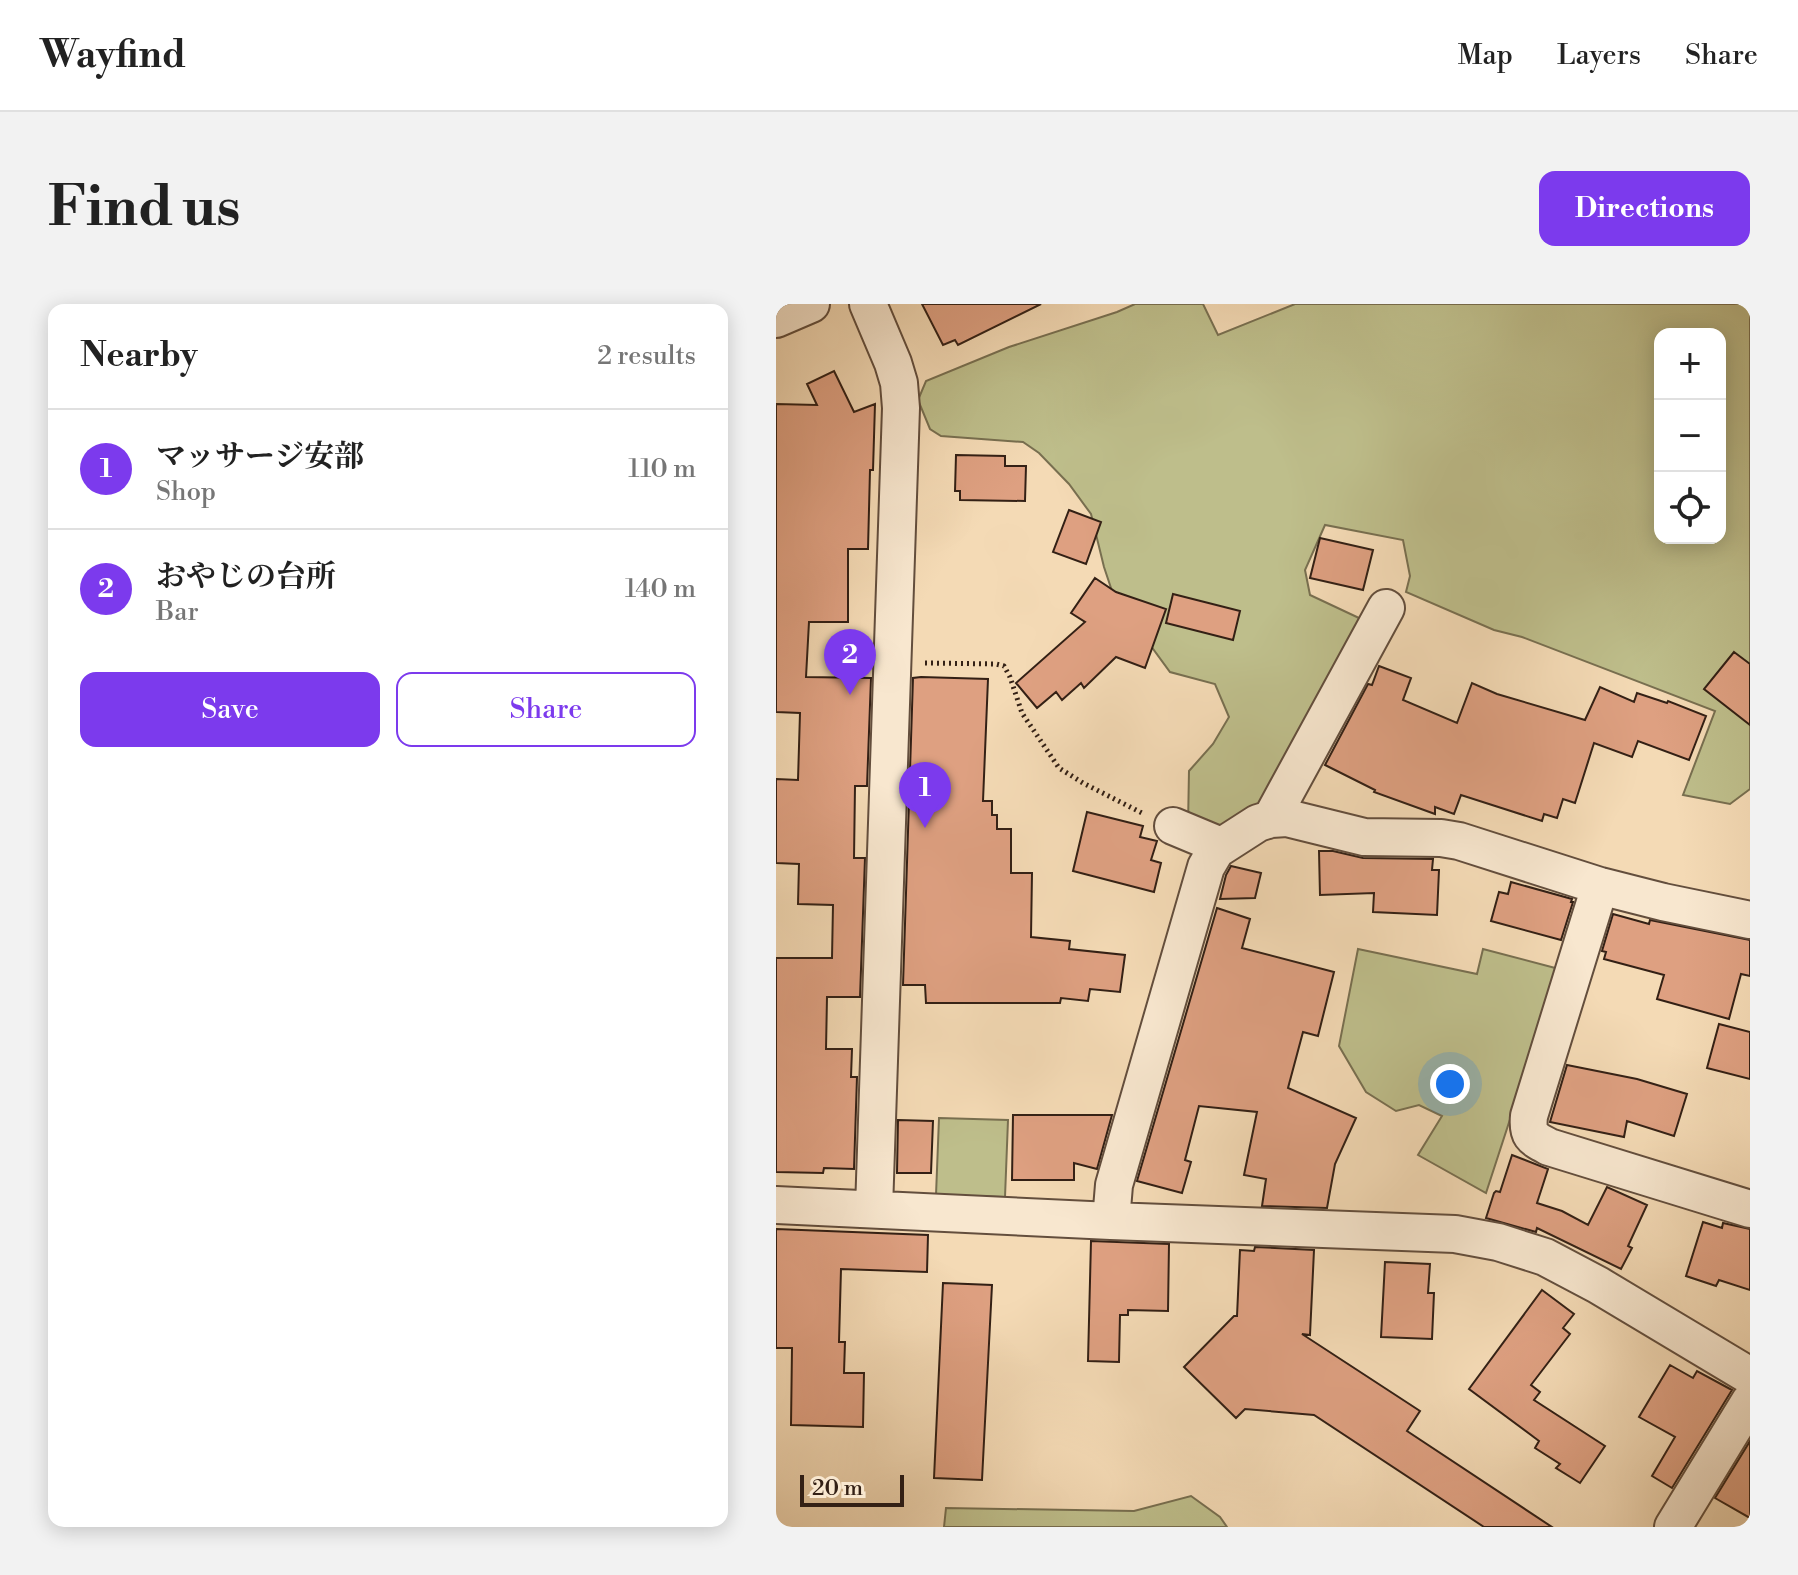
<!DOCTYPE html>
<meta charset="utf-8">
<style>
:root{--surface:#fff;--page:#f2f2f2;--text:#222;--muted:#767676;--line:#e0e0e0;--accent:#7c3aed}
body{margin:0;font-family:"Libre Bodoni","Noto Serif JP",serif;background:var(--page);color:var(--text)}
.controls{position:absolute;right:24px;top:24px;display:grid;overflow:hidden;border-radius:16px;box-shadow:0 4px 20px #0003}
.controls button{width:72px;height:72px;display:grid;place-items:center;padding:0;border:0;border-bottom:2px solid var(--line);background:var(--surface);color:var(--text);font:40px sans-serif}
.scale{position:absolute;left:24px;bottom:20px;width:104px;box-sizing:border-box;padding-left:8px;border:4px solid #332015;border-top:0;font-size:22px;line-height:28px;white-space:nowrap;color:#332015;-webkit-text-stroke:6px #f8e7cf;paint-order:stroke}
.you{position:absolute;left:674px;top:780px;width:28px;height:28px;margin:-20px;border:6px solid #fff;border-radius:50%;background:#1a73e8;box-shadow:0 0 0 12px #1a73e833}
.badge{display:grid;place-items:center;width:52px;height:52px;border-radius:50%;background:var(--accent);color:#fff;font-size:26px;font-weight:700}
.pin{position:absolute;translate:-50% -66px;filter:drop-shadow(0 2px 4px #0008)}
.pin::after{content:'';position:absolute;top:42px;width:28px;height:24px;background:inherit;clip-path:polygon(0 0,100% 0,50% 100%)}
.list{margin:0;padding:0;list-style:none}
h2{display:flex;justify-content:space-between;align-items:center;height:104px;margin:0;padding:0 32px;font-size:34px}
h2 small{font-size:26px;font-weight:400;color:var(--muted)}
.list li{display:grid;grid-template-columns:52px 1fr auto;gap:24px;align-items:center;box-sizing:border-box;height:120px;padding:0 32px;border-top:2px solid var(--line)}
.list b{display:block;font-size:30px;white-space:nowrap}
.list p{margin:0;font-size:26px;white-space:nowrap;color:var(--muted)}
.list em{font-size:26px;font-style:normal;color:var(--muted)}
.actions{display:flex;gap:16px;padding:24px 32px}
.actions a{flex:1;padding:18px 0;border:2px solid var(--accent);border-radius:16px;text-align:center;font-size:28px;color:var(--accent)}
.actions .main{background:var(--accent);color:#fff}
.icon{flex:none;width:44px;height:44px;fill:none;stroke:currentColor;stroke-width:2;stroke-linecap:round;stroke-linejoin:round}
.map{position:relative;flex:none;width:974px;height:1223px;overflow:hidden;border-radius:16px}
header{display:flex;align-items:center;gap:48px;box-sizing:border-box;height:112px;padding:0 40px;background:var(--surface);border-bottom:2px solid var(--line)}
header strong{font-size:38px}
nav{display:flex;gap:44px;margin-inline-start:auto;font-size:28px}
.intro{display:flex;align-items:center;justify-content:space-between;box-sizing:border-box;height:192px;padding:0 48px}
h1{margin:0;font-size:56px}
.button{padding:20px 36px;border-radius:16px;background:var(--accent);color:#fff;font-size:28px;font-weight:700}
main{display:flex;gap:48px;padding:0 48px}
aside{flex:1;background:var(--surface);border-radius:16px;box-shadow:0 4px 20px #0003}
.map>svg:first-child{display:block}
.green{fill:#bebe8b;stroke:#786f50;stroke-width:2;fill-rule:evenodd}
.building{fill:#dea081;stroke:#332015;stroke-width:2}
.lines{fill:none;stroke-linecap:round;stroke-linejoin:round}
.minor-casing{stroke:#634e3d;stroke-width:40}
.path{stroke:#332015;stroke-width:5;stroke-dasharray:2 4;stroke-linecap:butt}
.minor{stroke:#f8e7cf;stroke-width:36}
</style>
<header>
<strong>Wayfind</strong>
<nav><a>Map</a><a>Layers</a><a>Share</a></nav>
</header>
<div class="intro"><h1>Find us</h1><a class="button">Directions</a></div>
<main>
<aside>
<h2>Nearby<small>2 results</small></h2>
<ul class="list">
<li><span class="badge">1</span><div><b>マッサージ安部</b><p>Shop</p></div><em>110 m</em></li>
<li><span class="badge">2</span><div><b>おやじの台所</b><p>Bar</p></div><em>140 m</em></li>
</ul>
<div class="actions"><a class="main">Save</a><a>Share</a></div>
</aside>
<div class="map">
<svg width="974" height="1223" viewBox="0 0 974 1223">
<rect width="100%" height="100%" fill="#f4dab5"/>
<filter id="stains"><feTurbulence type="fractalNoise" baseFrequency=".0025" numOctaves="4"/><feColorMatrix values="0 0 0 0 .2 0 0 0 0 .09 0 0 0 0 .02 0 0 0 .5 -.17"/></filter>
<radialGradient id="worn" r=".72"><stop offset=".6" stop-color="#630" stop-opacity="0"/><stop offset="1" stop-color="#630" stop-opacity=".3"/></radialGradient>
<path class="green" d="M 359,0 L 427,0 L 442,31 L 519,0 L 974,0 L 974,485 L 954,500 L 907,491 L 939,407 L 746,333 L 718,326 L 630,288 L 634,272 L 627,236 L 549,221 L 529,266 L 534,291 L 583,314 L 585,332 L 490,509 L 444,536 L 412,522 L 413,467 L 437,440 L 453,413 L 439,380 L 394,368 L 337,290 L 328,263 L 315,210 L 293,180 L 263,149 L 247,138 L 165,132 L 154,125 L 142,96 L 150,77 L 233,43 L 341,8 ZM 884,30 L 944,30 L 944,234 L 884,234 Z
M 582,645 L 701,670 L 707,645 L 783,665 L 710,889 L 642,851 L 666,812 L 643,801 L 620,807 L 590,788 L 563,742 Z
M 163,814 L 232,816 L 229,893 L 160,891 Z
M 415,1192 L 444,1213 L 451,1223 L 168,1223 L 170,1204 L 358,1207 Z"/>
<path class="building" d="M 146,0 L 265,0 L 182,41 L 179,36 L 167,41 Z
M 58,67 L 78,108 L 99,100 L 97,166 L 94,166 L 92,245 L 72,245 L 72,318 L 33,318 L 30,373 L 95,374 L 91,482 L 79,482 L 78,554 L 89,554 L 84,693 L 51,693 L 50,745 L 76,745 L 75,773 L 81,773 L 78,865 L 48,864 L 47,869 L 0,868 L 0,654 L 56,654 L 57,601 L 22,600 L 23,560 L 0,559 L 0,475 L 22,476 L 24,409 L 0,408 L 0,100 L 41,101 L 31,80 Z
M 180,151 L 229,152 L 229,162 L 250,162 L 249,197 L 184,196 L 184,187 L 179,187 Z
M 293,206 L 325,218 L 310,260 L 277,248 Z
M 544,234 L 597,246 L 587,286 L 534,274 Z
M 319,274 L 340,288 L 390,305 L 369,364 L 340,353 L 308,384 L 305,379 L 286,396 L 280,388 L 261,404 L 240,379 L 309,318 L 295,309 Z
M 397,290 L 464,307 L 457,336 L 390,319 Z
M 958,348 L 974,360 L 974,421 L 928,385 Z
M 603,362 L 635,374 L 627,396 L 681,419 L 696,379 L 721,390 L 809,416 L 824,383 L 858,398 L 861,389 L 891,399 L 892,397 L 930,412 L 913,456 L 862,437 L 856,453 L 818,439 L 799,499 L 787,495 L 781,514 L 768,510 L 766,517 L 685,491 L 678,510 L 659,503 L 659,510 L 598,488 L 599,486 L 549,461 L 592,380 L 596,381 Z
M 145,373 L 212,375 L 207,497 L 216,497 L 216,511 L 221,511 L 221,525 L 235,525 L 235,569 L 256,569 L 255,633 L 294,637 L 293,645 L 349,651 L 344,688 L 314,685 L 312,697 L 285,694 L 284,699 L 150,699 L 149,681 L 127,681 L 137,374 Z
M 311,508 L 367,522 L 364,533 L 381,537 L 375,556 L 385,559 L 378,588 L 297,567 Z
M 543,547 L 557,547 L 587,554 L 657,555 L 656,566 L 663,566 L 661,611 L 597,608 L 598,589 L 544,591 Z
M 455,562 L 485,569 L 479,594 L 444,595 L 450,571 Z
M 735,578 L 796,595 L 795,598 L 797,598 L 785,636 L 715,617 L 723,588 L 732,590 Z
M 441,604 L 474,615 L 466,644 L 558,668 L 542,732 L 527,728 L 512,784 L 580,814 L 559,860 L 551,904 L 486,902 L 490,875 L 468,871 L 481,808 L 423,802 L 409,856 L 415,858 L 406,889 L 361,877 Z
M 837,610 L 873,620 L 874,616 L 974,636 L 974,672 L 965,670 L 953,715 L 881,695 L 888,671 L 828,655 L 830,648 L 826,647 Z
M 943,720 L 974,728 L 974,775 L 931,764 Z
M 791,761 L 861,775 L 911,790 L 898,832 L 851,817 L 848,833 L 774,818 Z
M 237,811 L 336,811 L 321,865 L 298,859 L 298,876 L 236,876 Z
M 122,816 L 157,817 L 155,869 L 121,869 Z
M 736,851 L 772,865 L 761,899 L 786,907 L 812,921 L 831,883 L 871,901 L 852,942 L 856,944 L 845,965 L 761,924 L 760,928 L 710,914 L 718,889 L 720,887 L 724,888 Z
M 927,918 L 946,924 L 947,919 L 974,925 L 974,986 L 943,976 L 940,982 L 910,972 Z
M 0,925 L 152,931 L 151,968 L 65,965 L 63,1038 L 69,1038 L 68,1069 L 88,1069 L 87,1123 L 15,1121 L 16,1044 L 0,1044 Z
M 315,937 L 393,940 L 392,1007 L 352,1006 L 352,1011 L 344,1011 L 343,1058 L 312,1057 Z
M 479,943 L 538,946 L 534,1031 L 526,1030 L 644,1107 L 631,1127 L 776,1223 L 708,1223 L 538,1111 L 469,1105 L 460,1114 L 408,1063 L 458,1012 L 461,1012 L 464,946 L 478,947 Z
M 609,958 L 654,960 L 652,989 L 658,989 L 656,1035 L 605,1033 Z
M 167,979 L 216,981 L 206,1176 L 158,1174 Z
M 766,986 L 798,1010 L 787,1024 L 794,1030 L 755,1081 L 764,1088 L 758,1096 L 829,1142 L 804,1179 L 780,1164 L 784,1160 L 759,1144 L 763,1137 L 693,1085 Z
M 894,1061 L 917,1074 L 921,1067 L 956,1086 L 896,1184 L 876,1172 L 899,1133 L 863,1113 Z
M 974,1137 L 974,1214 L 939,1194 Z"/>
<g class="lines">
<defs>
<path id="minor" d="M 92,0 L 117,59 L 123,79 L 125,104 L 98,905
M 0,15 L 35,0
M 495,515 L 610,304
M 397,522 L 445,542
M 824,582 L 753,812 C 751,832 756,834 773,843 L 974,905
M 0,901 L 335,917 L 679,930 L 722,938 L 769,953 L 822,981 L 974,1072
M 335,917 L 338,881 L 430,563 L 440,546 L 482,519 L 495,515 L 511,514 L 588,533 L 665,534 L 683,537 L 824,582 L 887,598 L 974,616
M 897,1223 L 974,1097"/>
</defs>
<use href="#minor" class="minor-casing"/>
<path class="path" d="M 149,359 L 220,360 L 228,362 L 234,373 L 246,409 L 283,464 L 307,479 L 366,509"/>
<use href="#minor" class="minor"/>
</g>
<rect width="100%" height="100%" filter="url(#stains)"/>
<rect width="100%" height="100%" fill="url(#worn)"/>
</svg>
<div class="controls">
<button>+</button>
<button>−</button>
<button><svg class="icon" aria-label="locate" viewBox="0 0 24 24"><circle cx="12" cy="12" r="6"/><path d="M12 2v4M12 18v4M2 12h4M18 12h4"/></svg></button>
</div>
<div class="scale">20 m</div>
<div class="you"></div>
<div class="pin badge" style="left:149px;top:524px">1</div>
<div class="pin badge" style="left:74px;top:391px">2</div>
</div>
</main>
